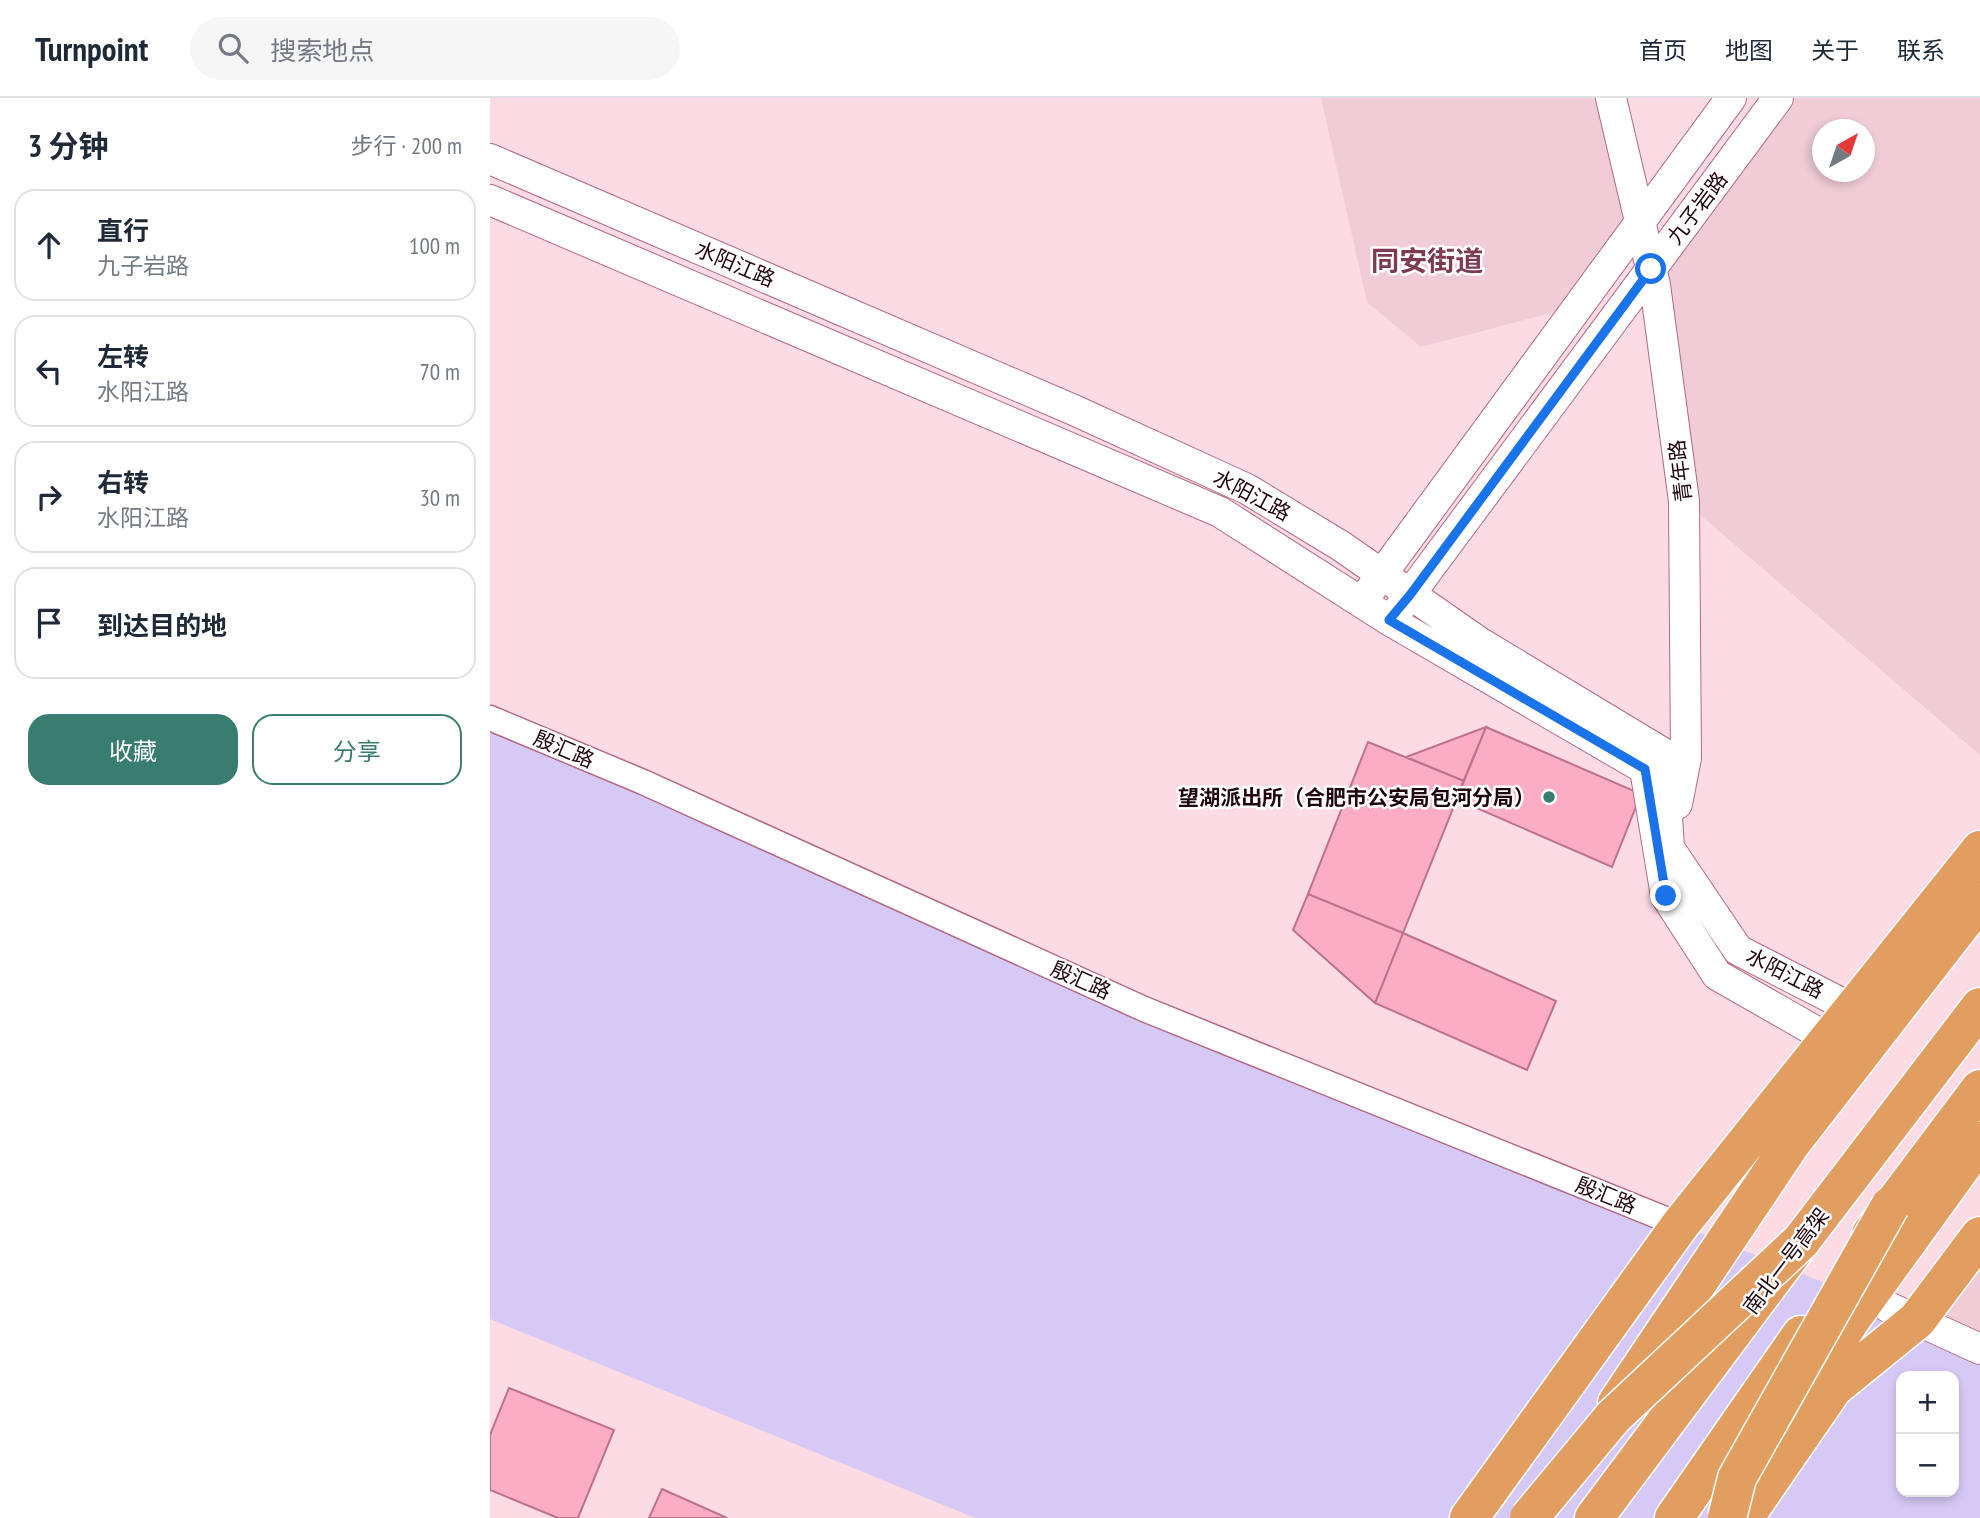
<!DOCTYPE html>
<html lang="zh">
<meta charset="utf-8">
<style>
:root{--surface:#fff;--page:#f6f6f7;--text:#1f2937;--muted:#747a83;--line:#e0e1e3;--accent:#397d70}
body{margin:0;font-family:"PT Sans Narrow","Noto Sans SC",sans-serif;background:var(--page);color:var(--text)}
.controls{position:absolute;right:21px;bottom:21px;display:grid;overflow:hidden;border-radius:14px;box-shadow:0 4px 10px #0003}
.controls button{width:63px;height:63px;display:grid;place-items:center;padding:0;border:0;border-bottom:2px solid var(--line);background:var(--surface);color:var(--text);font:35px sans-serif}
.compass{position:absolute;left:1322px;top:21px;width:63px;height:63px;border-radius:50%;background:var(--surface);box-shadow:0 4px 10px #0003;rotate:40deg}
.stop{position:absolute;width:21px;height:21px;margin:-16px;border:5px solid #1a73e8;border-radius:50%;background:#fff}
.stop.end{background:#1a73e8;border-color:#fff;box-shadow:0 2px 7px #0008}
.list{margin:0;padding:0;list-style:none}
h2{display:flex;justify-content:space-between;align-items:center;height:91px;margin:0;padding:0 28px;font-size:30px}
h2 small{font-size:23px;font-weight:400;color:var(--muted)}
.list li{display:grid;grid-template-columns:46px 1fr auto;gap:21px;align-items:center;box-sizing:border-box;height:112px;margin:0 14px 14px;padding:0 14px;border:2px solid var(--line);border-radius:21px}
.list b{display:block;font-size:26px;white-space:nowrap}
.list p{margin:0;font-size:23px;white-space:nowrap;color:var(--muted)}
.list em{font-size:23px;font-style:normal;color:var(--muted)}
.actions{display:flex;gap:14px;padding:21px 28px}
.actions a{flex:1;padding:16px 0;border:2px solid var(--accent);border-radius:21px;text-align:center;font-size:24px;color:var(--accent)}
.actions .main{background:var(--accent);color:#fff}
.icon{flex:none;width:38px;height:38px;fill:none;stroke:currentColor;stroke-width:2;stroke-linecap:round;stroke-linejoin:round}
.map{position:relative;flex:none;width:1490px;height:1420px;overflow:hidden}
header{display:flex;align-items:center;gap:42px;box-sizing:border-box;height:98px;padding:0 35px;background:var(--surface);border-bottom:2px solid var(--line)}
header strong{font-size:33px}
nav{display:flex;gap:38px;margin-inline-start:auto;font-size:24px}
.search{width:490px;height:63px;background:var(--page);display:flex;align-items:center;gap:18px;box-sizing:border-box;padding:0 24px;border-radius:38px;color:var(--muted);font-size:26px}
main{display:flex}
aside{flex:1;background:var(--surface)}
.map>svg:first-child{display:block}
.built{fill:#f0ccd6;fill-rule:evenodd}
.green{fill:#d7c9f6;fill-rule:evenodd}
.building{fill:#fbadc5;stroke:#bc728a;stroke-width:2}
.lines{fill:none;stroke-linecap:round;stroke-linejoin:round}
.minor-casing{stroke:#b26a82;stroke-width:27}
.tertiary-casing{stroke:#b26a82;stroke-width:32}
.trunk-casing{stroke:#fff;stroke-width:41}
.minor{stroke:#fff;stroke-width:24}
.tertiary{stroke:#fff;stroke-width:30}
.trunk{stroke:#e29e60;stroke-width:38}
.trunk-bridge-casing{stroke:#fff;stroke-width:41;stroke-linecap:butt}
.trunk-bridge{stroke:#e29e60;stroke-width:38}
.route{stroke:#1a73e8;stroke-width:9}
.poi-dot{fill:#397d70;stroke:#fff;stroke-width:2.5}
.labels{text-anchor:middle;dominant-baseline:central;stroke-width:5;stroke-linejoin:round;paint-order:stroke}
.street-label{font-size:21px;fill:#20050f;stroke:#fff}
.poi-label{font-size:21px;font-weight:bold;fill:#20050f;stroke:#fff;text-anchor:end}
.district-label{font-size:28px;font-weight:bold;fill:#7e3a52;stroke:#fff}
</style>
<header>
<strong>Turnpoint</strong>
<div class="search"><svg class="icon" aria-label="search" viewBox="0 0 24 24"><circle cx="10" cy="10" r="6"/><path d="M15 15l6 6"/></svg>搜索地点</div>
<nav><a>首页</a><a>地图</a><a>关于</a><a>联系</a></nav>
</header>
<main>
<aside>
<h2>3 分钟<small>步行 · 200 m</small></h2>
<ul class="list">
<li><svg class="icon" aria-label="ahead" viewBox="0 0 24 24"><path d="M12 20V5M6 11l6-6 6 6"/></svg><div><b>直行</b><p>九子岩路</p></div><em>100 m</em></li>
<li><svg class="icon" aria-label="left" viewBox="0 0 24 24"><path d="M17 20v-9H6M10 6l-5 5 5 5"/></svg><div><b>左转</b><p>水阳江路</p></div><em>70 m</em></li>
<li><svg class="icon" aria-label="right" viewBox="0 0 24 24"><path d="M7 20v-9h11M14 6l5 5-5 5"/></svg><div><b>右转</b><p>水阳江路</p></div><em>30 m</em></li>
<li><svg class="icon" aria-label="arrive" viewBox="0 0 24 24"><path d="M6 21V4h12l-3 4 3 4H6"/></svg><div><b>到达目的地</b></div></li>
</ul>
<div class="actions"><a class="main">收藏</a><a>分享</a></div>
</aside>
<div class="map">
<svg width="1490" height="1420" viewBox="0 0 1490 1420">
<rect width="100%" height="100%" fill="#fddbe5"/>
<path class="built" d="M 831,0 L 1121,0 L 1150,123 L 1088,208 L 931,249 L 877,204 Z
M 1288,0 L 1490,0 L 1490,657 L 1194,403 L 1161,171 ZM 1332,32 L 1374,32 L 1374,74 L 1332,74 Z
M 1490,1138 L 1490,1251 L 1427,1222 Z"/>
<path class="green" d="M 0,627 L 654,911 L 1427,1222 L 1490,1251 L 1490,1420 L 485,1420 L 0,1221 ZM 1411,1278 L 1464,1278 L 1464,1394 L 1411,1394 Z"/>
<path class="building" d="M 996,629 L 1151,696 L 1122,769 L 966,701 Z
M 996,629 L 974,683 L 916,659 Z
M 878,644 L 974,683 L 913,835 L 818,796 Z
M 818,796 L 913,835 L 885,905 L 803,832 Z
M 913,835 L 1066,903 L 1037,972 L 885,905 Z
M 19,1290 L 124,1332 L 88,1420 L 68,1420 L 0,1392 L 0,1337 Z
M 172,1391 L 237,1420 L 159,1420 Z"/>
<g class="lines">
<defs>
<path id="minor" d="M 0,620 L 153,684 L 654,911 L 1190,1127"/>
<path id="tertiary" d="M 1121,0 L 1165,187 L 1194,403 L 1196,660 L 1187,706
M 0,61 L 586,313 L 757,391 L 851,448 L 989,544 L 1173,655 L 1179,750 L 1248,852 L 1363,911
M 0,102 L 730,414 L 899,522 L 1155,671 L 1176,798 L 1227,877 L 1339,941
M 881,491 L 1241,0
M 909,511 L 1288,0
M 1398,1209 L 1490,1251"/>
<path id="trunk" d="M 1381,1136 L 1490,991
M 1342,1291 L 1427,1222 L 1490,1138
M 1127,1305 L 1302,1044 L 1490,802
M 1304,1312 L 1360,1223 L 1490,1043
M 979,1420 L 1190,1127 L 1490,752
M 1104,1420 L 1311,1143 L 1490,909
M 1184,1420 L 1311,1237
M 1254,1420 L 1340,1295"/>
</defs>
<use href="#minor" class="minor-casing"/>
<use href="#tertiary" class="tertiary-casing"/>
<use href="#trunk" class="trunk-casing"/>
<use href="#minor" class="minor"/>
<use href="#tertiary" class="tertiary"/>
<use href="#trunk" class="trunk"/>
<defs>
<path id="trunk-bridge" d="M 1039,1420 L 1123,1319 L 1311,1143
M 1237,1420 L 1247,1380 L 1400,1108"/>
</defs>
<use href="#trunk-bridge" class="trunk-bridge-casing"/>
<use href="#trunk-bridge" class="trunk-bridge"/>
</g>
<g class="lines">
<path class="route" d="M 1161,171 L 920,497 L 899,522 L 1155,671 L 1176,798"/>
</g>
<circle class="poi-dot" cx="1059" cy="699" r="7"/>
<g class="labels">
<g class="street-label">
<text transform="translate(1207 110) rotate(-53)">九子岩路</text>
<text transform="translate(245 166) rotate(23)">水阳江路</text>
<text transform="translate(1190 373) rotate(-97)">青年路</text>
<text transform="translate(762 397) rotate(28)">水阳江路</text>
<text transform="translate(74 651) rotate(23)">殷汇路</text>
<text transform="translate(1295 875) rotate(27)">水阳江路</text>
<text transform="translate(591 882) rotate(24)">殷汇路</text>
<text transform="translate(1116 1097) rotate(22)">殷汇路</text>
<text transform="translate(1296 1163) rotate(-53)">南北一号高架</text>
</g>
<g class="poi-label">
<text x="1045" y="699">望湖派出所（合肥市公安局包河分局）</text>
</g>
<g class="district-label">
<text x="937" y="162">同安街道</text>
</g>
</g>
</svg>
<div class="controls">
<button>+</button>
<button>−</button>
</div>
<svg class="compass" viewBox="-18 -18 36 36"><path d="M0-13l5 13h-10z" fill="#e53935"/><path d="M0 13l5-13h-10z" fill="#747a83"/></svg>
<div class="stop" style="left:1161px;top:171px"></div>
<div class="stop end" style="left:1176px;top:798px"></div>
</div>
</main>
